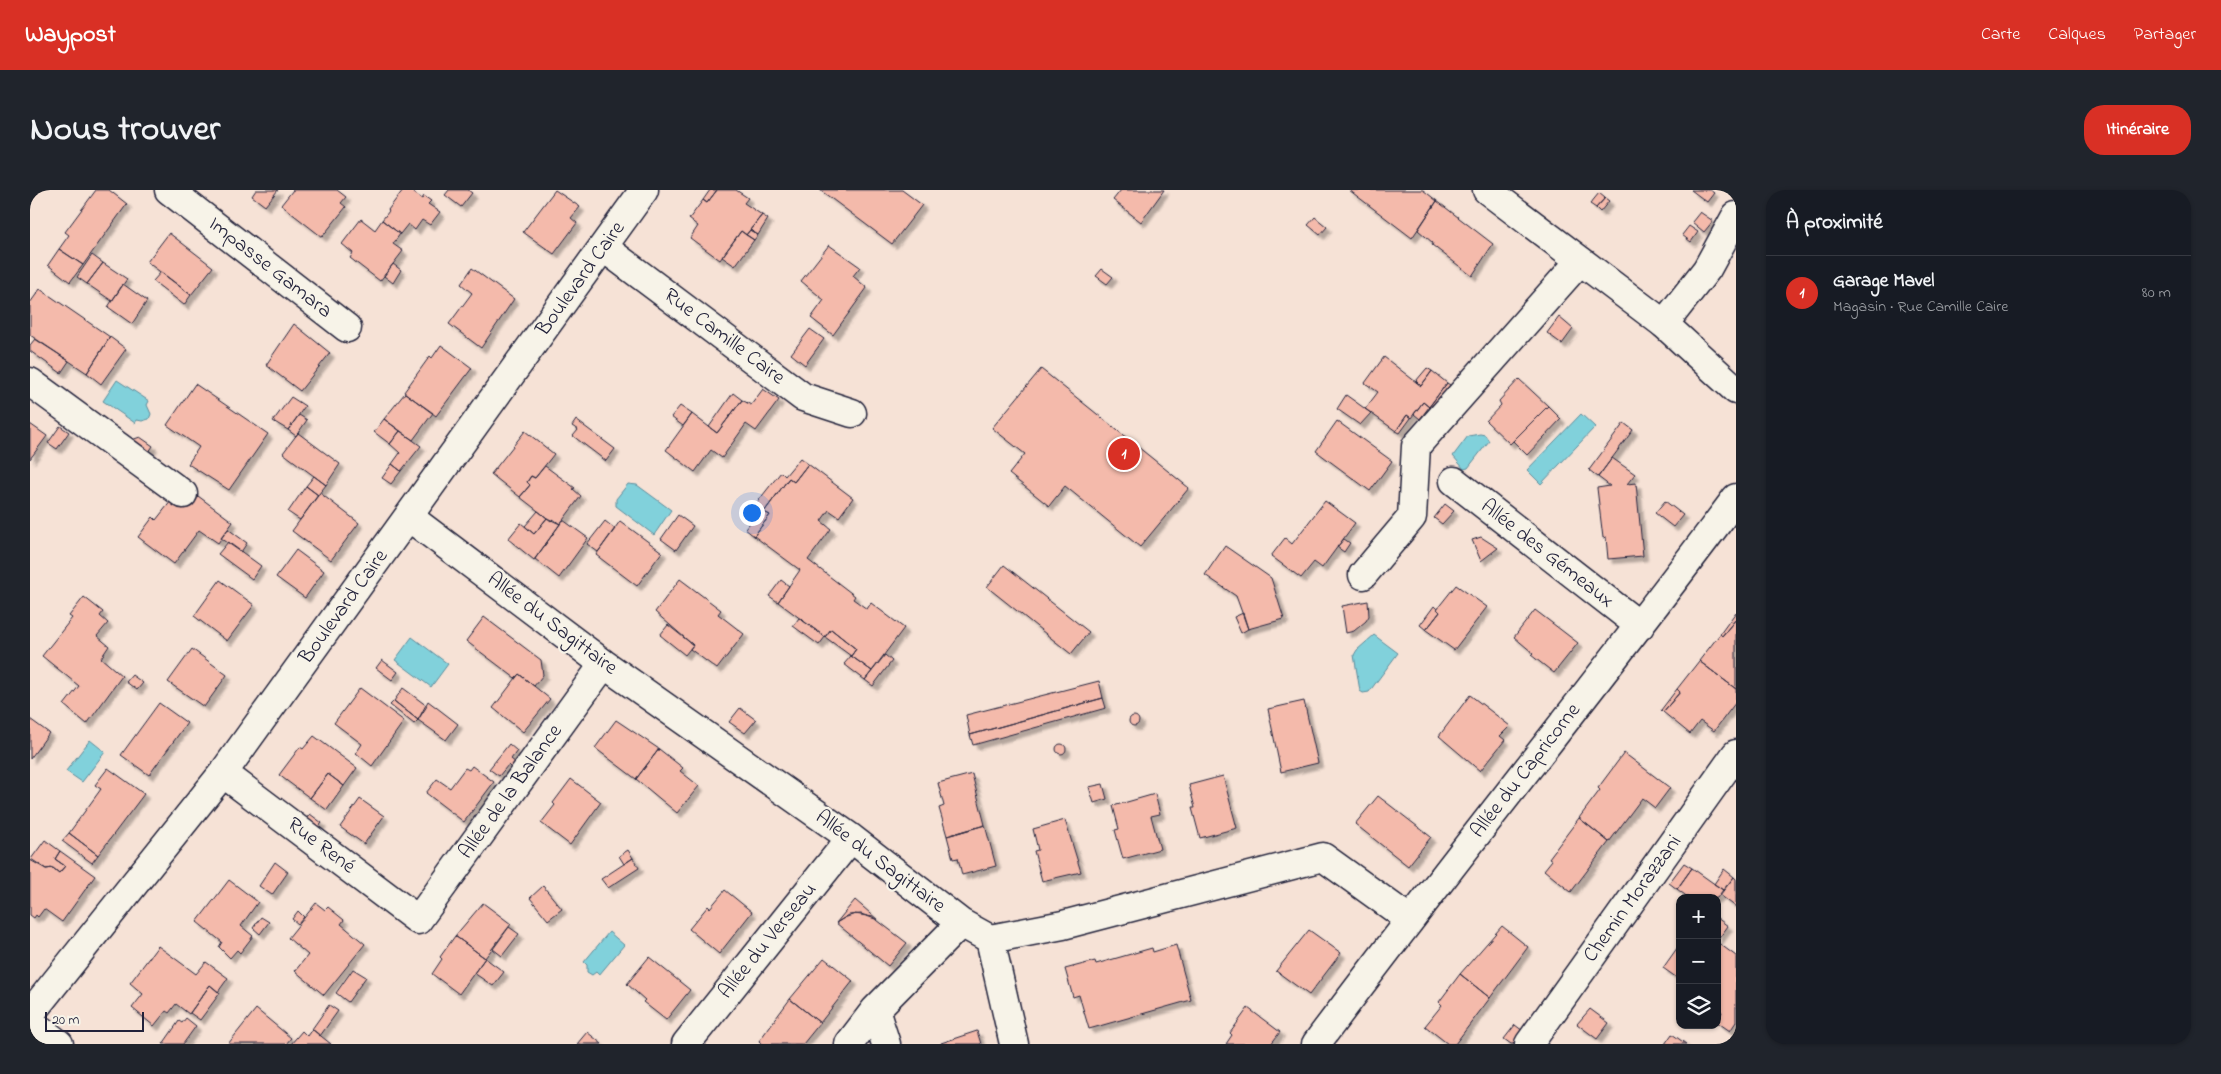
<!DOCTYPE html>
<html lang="fr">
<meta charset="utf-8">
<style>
:root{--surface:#171b24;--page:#20242c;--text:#f1f3f6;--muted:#9ea1a6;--line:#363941;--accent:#d93025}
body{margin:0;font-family:"Indie Flower",sans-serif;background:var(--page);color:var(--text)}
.controls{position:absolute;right:15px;bottom:15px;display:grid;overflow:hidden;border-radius:10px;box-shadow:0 1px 4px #0004}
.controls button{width:45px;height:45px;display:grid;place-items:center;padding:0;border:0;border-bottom:1px solid var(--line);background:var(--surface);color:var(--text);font:25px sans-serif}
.scale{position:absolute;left:15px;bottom:12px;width:99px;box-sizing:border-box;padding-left:5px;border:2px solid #22223b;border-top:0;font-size:14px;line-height:18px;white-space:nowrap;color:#22223b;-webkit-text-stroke:4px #f7f3e8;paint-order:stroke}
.you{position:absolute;left:721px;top:322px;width:18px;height:18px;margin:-12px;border:4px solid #fff;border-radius:50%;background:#1a73e8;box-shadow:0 0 0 8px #1a73e833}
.badge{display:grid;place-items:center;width:32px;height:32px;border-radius:50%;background:var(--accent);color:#fff;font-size:16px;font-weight:700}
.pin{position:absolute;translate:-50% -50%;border:2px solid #fff;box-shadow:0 1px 5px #0006}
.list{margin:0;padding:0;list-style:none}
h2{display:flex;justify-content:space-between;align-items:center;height:65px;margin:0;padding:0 20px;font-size:21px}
h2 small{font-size:16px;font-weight:400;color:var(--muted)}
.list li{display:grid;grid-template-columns:32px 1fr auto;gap:15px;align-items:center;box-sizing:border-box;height:75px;padding:0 20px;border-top:1px solid var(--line)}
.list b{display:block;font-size:19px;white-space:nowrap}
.list p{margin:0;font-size:16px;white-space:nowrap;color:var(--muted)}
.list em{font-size:16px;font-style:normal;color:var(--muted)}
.icon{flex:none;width:28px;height:28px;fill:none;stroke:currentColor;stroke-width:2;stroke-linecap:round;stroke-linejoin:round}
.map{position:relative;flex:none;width:1706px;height:854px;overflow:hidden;border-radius:20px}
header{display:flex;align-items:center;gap:30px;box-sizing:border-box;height:70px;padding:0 25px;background:var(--accent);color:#fff}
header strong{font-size:24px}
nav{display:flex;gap:28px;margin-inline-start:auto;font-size:18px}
.intro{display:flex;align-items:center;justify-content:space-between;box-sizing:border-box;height:120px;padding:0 30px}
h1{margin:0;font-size:35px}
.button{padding:12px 22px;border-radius:20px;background:var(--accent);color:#fff;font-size:18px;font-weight:700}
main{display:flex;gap:30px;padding:0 30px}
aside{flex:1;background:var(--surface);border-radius:20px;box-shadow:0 1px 4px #0004}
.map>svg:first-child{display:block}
.water{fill:#81d1db;stroke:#5b8b9b}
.building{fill:#f4baab;stroke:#22223b;filter:url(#shadow)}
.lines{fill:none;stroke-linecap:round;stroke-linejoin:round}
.minor-casing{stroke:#22223b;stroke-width:31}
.major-casing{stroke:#22223b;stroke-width:31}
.minor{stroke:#f7f3e8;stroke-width:28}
.major{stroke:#f7f3e8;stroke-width:28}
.labels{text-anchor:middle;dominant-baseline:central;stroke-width:4.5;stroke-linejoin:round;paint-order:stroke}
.street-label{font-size:21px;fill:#22223b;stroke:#f7f3e8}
</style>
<header>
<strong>Waypost</strong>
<nav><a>Carte</a><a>Calques</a><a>Partager</a></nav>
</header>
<div class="intro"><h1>Nous trouver</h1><a class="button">Itinéraire</a></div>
<main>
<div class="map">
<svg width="1706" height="854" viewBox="0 0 1706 854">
<defs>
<filter id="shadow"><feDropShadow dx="4.5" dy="4.5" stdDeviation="1" flood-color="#0004"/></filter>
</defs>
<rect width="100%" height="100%" fill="#f6e2d6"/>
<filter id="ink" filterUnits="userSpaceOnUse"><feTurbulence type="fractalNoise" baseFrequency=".02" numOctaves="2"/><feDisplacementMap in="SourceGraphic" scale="10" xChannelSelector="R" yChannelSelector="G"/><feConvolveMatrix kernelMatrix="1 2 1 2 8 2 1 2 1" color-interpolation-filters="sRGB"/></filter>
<g filter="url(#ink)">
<path class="water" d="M 87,190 L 119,211 L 117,215 L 121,224 L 119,229 L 112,231 L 107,230 L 105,233 L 73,211 Z
M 1551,224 L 1565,237 L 1511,294 L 1497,280 Z
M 1450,244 L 1455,245 L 1459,251 L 1438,278 L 1434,279 L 1423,266 L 1438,246 Z
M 598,294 L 607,295 L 641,320 L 624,345 L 586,316 L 586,309 Z
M 1344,445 L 1368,463 L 1339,502 L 1333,503 L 1330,501 L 1324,465 L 1327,460 Z
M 382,447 L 418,474 L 401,497 L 365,470 Z
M 60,550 L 75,562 L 52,592 L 36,581 Z
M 579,742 L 594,755 L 569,785 L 566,782 L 562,785 L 557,782 L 557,775 L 554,772 Z"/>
<path class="building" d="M 66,0 L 79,0 L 97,14 L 53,75 L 29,59 L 39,45 L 35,42 Z
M 226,0 L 248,0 L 235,16 L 222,6 Z
M 263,0 L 307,0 L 316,7 L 311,13 L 316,17 L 292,47 L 251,15 Z
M 373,0 L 380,0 L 392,9 L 394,6 L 401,11 L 398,14 L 410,22 L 400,35 L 392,30 L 385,40 L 378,34 L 370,44 L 352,30 L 359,21 L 358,20 Z
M 419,0 L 438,0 L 442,3 L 431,17 L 415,5 Z
M 525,0 L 550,17 L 541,28 L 547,33 L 524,64 L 493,42 Z
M 680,0 L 687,0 L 677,13 L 673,10 Z
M 687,0 L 706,0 L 718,8 L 714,13 L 732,25 L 716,45 L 711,41 L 690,70 L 660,48 L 668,36 L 659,29 L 673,10 L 677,13 Z
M 790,0 L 872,0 L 892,15 L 862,54 Z
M 1091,0 L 1134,0 L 1111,32 L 1083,10 Z
M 1319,0 L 1393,0 L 1407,11 L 1382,48 Z
M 1661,0 L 1680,0 L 1684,3 L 1677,12 Z
M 1569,3 L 1575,8 L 1566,18 L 1560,14 Z
M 1575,8 L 1579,11 L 1570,22 L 1566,18 Z
M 1407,11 L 1463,54 L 1442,86 L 1402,55 L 1403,53 L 1388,40 Z
M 1670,22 L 1683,31 L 1674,42 L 1662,32 Z
M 732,25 L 738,29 L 728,45 L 720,40 Z
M 1285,27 L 1297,37 L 1290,45 L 1278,35 Z
M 331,29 L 345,40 L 352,30 L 370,44 L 363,54 L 373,61 L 350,91 L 320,68 L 323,63 L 312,54 Z
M 1659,36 L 1668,42 L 1661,52 L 1652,45 Z
M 720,40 L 728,45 L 724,50 L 716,45 Z
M 711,41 L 724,50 L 705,76 L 692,67 Z
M 139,43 L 183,77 L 161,105 L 117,72 Z
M 799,55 L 830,77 L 823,86 L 837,98 L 803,145 L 781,128 L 794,110 L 771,91 Z
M 29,59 L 53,75 L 40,92 L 18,75 Z
M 62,65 L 73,73 L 57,94 L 47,87 Z
M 73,73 L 97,89 L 82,111 L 57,94 Z
M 363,74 L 371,80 L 363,93 L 354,86 Z
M 442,78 L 484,109 L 451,158 L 419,134 L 442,103 L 431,94 Z
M 1072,79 L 1083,87 L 1077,94 L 1066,86 Z
M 131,82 L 161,105 L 154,115 L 123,91 Z
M 93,94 L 117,111 L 102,134 L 78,117 Z
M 10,99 L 80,147 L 57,183 L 0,145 L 0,113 Z
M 1529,127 L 1543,139 L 1532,154 L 1517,143 Z
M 264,134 L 300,163 L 270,201 L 236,175 Z
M 780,139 L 794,149 L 775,175 L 761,164 Z
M 80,147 L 96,159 L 71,194 L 57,183 Z
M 5,149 L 39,171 L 31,183 L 0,161 L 0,155 Z
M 411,155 L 442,178 L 406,226 L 374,202 L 400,166 L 402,168 Z
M 1354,167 L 1391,196 L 1402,181 L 1417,193 L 1399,217 L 1393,212 L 1381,228 L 1377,225 L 1366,241 L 1335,219 L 1348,202 L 1335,193 Z
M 1397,178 L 1402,181 L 1391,196 L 1386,191 Z
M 1011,179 L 1159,298 L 1110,357 L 1035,296 L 1019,316 L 979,284 L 995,264 L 962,238 Z
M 1489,189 L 1518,216 L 1480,254 L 1456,231 L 1471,215 L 1469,211 Z
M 1417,193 L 1420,195 L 1401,219 L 1399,217 Z
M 165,194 L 238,244 L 199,300 L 158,274 L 169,257 L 137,235 Z
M 733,199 L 749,210 L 726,241 L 716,234 L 692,268 L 681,260 L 665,282 L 636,260 L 662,224 L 687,243 L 712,210 L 721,215 Z
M 375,203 L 403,223 L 383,250 L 354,229 Z
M 703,203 L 712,210 L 687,243 L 679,237 Z
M 1316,205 L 1341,223 L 1330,235 L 1307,219 Z
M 261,207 L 275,216 L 258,240 L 243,231 Z
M 1393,212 L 1399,217 L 1390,229 L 1384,224 Z
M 650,216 L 662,224 L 653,236 L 641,227 Z
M 1518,216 L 1531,229 L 1497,265 L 1483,251 Z
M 269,225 L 277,230 L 266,246 L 258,240 Z
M 1377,225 L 1381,228 L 1370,243 L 1366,241 Z
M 354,229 L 370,241 L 360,254 L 344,242 Z
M 546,230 L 585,259 L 576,271 L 543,246 L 548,240 L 542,236 Z
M 1307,231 L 1362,271 L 1340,301 L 1286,261 Z
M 1594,233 L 1603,240 L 1568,287 L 1559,280 Z
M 0,234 L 17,246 L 0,269 Z
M 30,236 L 39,242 L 27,259 L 18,253 Z
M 370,241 L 391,256 L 371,281 L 362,274 L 370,263 L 360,254 Z
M 495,241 L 524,264 L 505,288 L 501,286 L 497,292 L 500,295 L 490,307 L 461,284 Z
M 268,243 L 310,274 L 296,295 L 253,263 Z
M 110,247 L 123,256 L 116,266 L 96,252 Z
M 770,268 L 778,274 L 764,292 L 759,288 L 734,322 L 740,325 L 724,346 L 715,339 L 731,319 L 725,315 L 751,282 L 755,286 Z
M 1582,268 L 1605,284 L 1597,294 L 1606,293 L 1613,366 L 1578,369 L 1576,347 L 1573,348 L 1567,298 L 1580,296 L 1568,287 Z
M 362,274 L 371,281 L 361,294 L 352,288 Z
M 778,274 L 823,308 L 809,327 L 799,320 L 791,331 L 801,339 L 778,370 L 825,406 L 823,409 L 837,419 L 841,413 L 874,438 L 842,481 L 821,466 L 826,459 L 801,439 L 795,447 L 748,412 L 770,380 L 724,346 L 740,325 L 734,322 L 759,288 L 764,292 Z
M 515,276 L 545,298 L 543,299 L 551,306 L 530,334 L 523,329 L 521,331 L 490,307 L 500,295 L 497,292 L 501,286 L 505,288 Z
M 284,286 L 296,295 L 288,305 L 276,296 Z
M 276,296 L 288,305 L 270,330 L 258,322 Z
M 164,303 L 203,332 L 188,353 L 169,340 L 144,374 L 108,347 L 123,327 L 126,330 L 141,311 L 153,319 Z
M 290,303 L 329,333 L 301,370 L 262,341 Z
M 1295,311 L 1325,333 L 1292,378 L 1284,372 L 1271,388 L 1241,366 L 1255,348 L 1262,354 Z
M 1635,311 L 1653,325 L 1643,337 L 1625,323 Z
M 1415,314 L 1424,321 L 1412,334 L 1404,328 Z
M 508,321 L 517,328 L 504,344 L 495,336 Z
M 648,325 L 663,336 L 646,360 L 631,349 Z
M 517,328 L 530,334 L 504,370 L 478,349 L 491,333 L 504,344 Z
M 533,330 L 558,348 L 529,388 L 505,369 Z
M 575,331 L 585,339 L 568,362 L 557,354 Z
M 590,331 L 632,362 L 607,396 L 566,365 Z
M 198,339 L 217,353 L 211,362 L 191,348 Z
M 1451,347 L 1468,358 L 1451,371 L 1442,350 Z
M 1314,349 L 1320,353 L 1314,362 L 1307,357 Z
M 198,352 L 231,376 L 222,389 L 188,364 Z
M 1195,356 L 1241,388 L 1254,429 L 1218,439 L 1206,406 L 1175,385 Z
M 266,360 L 294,381 L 275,408 L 246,387 Z
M 974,375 L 1059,442 L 1041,464 L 957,397 Z
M 650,389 L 691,420 L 688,424 L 714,444 L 687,479 L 660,459 L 663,455 L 625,422 Z
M 190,390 L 224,415 L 197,451 L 164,426 Z
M 751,390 L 759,396 L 748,412 L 739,406 Z
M 1426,395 L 1457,417 L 1424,460 L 1396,440 L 1410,422 L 1407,419 Z
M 54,407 L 73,422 L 70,426 L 78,433 L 67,446 L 79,456 L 71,468 L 92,486 L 57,534 L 34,515 L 49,496 L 12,466 L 42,428 L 39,426 Z
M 1338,411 L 1339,426 L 1336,431 L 1324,441 L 1316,443 L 1312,416 Z
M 1404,416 L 1410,422 L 1396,440 L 1390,435 Z
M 1505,420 L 1548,453 L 1524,483 L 1501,465 L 1503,463 L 1484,447 Z
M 1706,422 L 1706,429 L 1692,446 L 1690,444 Z
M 1213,423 L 1218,439 L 1211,443 L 1204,427 Z
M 454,427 L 511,470 L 513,485 L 504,496 L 489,484 L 485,488 L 436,451 Z
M 769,428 L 795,447 L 789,455 L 763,436 Z
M 1706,429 L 1706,499 L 1669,471 L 1690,444 L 1692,446 Z
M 638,435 L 663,455 L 655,465 L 630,445 Z
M 801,439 L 826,459 L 821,466 L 795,447 Z
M 162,459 L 197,485 L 174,517 L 138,492 Z
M 855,465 L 862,471 L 843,496 L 835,490 Z
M 821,466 L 842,481 L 835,490 L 814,474 Z
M 352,470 L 368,482 L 362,490 L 346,478 Z
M 1669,471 L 1706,499 L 1706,512 L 1684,541 L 1670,531 L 1660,544 L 1633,522 L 1650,502 L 1647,499 Z
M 489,484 L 520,509 L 493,542 L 463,518 Z
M 102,485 L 113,493 L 107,500 L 96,492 Z
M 1069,491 L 1073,508 L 940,545 L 936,525 Z
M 330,498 L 374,531 L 342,576 L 326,563 L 332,554 L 304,533 Z
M 373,498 L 397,516 L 388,530 L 364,511 Z
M 1647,499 L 1650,502 L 1633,522 L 1631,520 Z
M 1440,505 L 1480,536 L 1470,546 L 1475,550 L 1450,581 L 1409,546 Z
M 1073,508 L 1076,518 L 943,555 L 940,545 Z
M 364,511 L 388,530 L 384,534 L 360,515 Z
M 398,511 L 428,534 L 416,550 L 388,530 Z
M 1274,511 L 1288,573 L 1251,582 L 1238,519 Z
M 129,513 L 157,533 L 119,585 L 91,565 Z
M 710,518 L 726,530 L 715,543 L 699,532 Z
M1099 531a5 5 0 1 1 10 0a5 5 0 1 1-10 0Z
M 0,529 L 19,543 L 0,569 Z
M 586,530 L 629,559 L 606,589 L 565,558 Z
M 284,546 L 327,578 L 314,596 L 298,584 L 280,608 L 249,585 L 270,557 L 273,559 Z
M1026 559a5 5 0 1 1 10 0a5 5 0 1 1-10 0Z
M 479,554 L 487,561 L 481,569 L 486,573 L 481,578 L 478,575 L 469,586 L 459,579 Z
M 629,559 L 653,578 L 650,581 L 669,596 L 647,623 L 606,589 Z
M 1594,563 L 1640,598 L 1625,618 L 1612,608 L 1579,652 L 1549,628 L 1570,600 L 1568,598 Z
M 442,576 L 464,592 L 434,632 L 396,603 L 407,589 L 420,598 L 435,578 L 439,580 Z
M 78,578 L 114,604 L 68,665 L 39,643 L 71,599 L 65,595 Z
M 298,584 L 314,596 L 297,620 L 280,608 Z
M 942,584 L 955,635 L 917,646 L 909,618 L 914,616 L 908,593 Z
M 1193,586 L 1207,638 L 1170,648 L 1162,618 L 1165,618 L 1159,595 Z
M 541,589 L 571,612 L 540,655 L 511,633 L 525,615 L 523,613 Z
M 1073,594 L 1077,609 L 1064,613 L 1059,597 Z
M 1125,604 L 1130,624 L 1121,626 L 1130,659 L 1093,669 L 1085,640 L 1089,639 L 1083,616 Z
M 1348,606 L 1401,647 L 1378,676 L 1325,634 Z
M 330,609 L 354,626 L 334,654 L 310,637 Z
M 280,624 L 292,633 L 285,641 L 273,632 Z
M 1549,628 L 1579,652 L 1541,702 L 1514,680 L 1522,670 L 1519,668 Z
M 1035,630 L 1051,682 L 1012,691 L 1004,661 L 1008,660 L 1003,639 Z
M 955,635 L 966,676 L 932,685 L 928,668 L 923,669 L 917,646 Z
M 39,643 L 68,665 L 62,673 L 32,651 Z
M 15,650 L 30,661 L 25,669 L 35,676 L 29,683 L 23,678 L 16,679 L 1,669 Z
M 598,660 L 603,668 L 594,674 L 589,666 Z
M 30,661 L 65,686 L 32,732 L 14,719 L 8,727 L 6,725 L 4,728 L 0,725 L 0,670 L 16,679 L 23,678 L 29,683 L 35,676 L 25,669 Z
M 603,668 L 609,678 L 578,698 L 571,689 Z
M 245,672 L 258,682 L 242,705 L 229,696 Z
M 1654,673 L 1662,678 L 1647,699 L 1639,693 Z
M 1662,678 L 1693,700 L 1687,708 L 1659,708 L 1647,699 Z
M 1694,679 L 1704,687 L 1693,700 L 1684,694 Z
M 1704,687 L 1706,689 L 1706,717 L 1690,705 Z
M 199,690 L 228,712 L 211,736 L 223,746 L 210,763 L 207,760 L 200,768 L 189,757 L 192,752 L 167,732 Z
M 513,696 L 532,719 L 518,730 L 500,708 Z
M 695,700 L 722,722 L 689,764 L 659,739 L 678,716 L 680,718 Z
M 825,710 L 848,730 L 831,724 L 819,725 L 806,733 Z
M 286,713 L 295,720 L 298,717 L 314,730 L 311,734 L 335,754 L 294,805 L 265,781 L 278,765 L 258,748 Z
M 453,713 L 481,734 L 455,768 L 425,746 Z
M 268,721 L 274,727 L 268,734 L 262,729 Z
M 825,724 L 843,727 L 877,753 L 858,776 L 806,733 L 814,728 Z
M 231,727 L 239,732 L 230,744 L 223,738 Z
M 1687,728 L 1698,736 L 1687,751 Z
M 1472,736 L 1498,757 L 1460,808 L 1430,784 Z
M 479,737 L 489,744 L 472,766 L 463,759 Z
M 1279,740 L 1311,763 L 1279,805 L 1246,781 Z
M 425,746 L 455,768 L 429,804 L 402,784 L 412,769 L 410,767 Z
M 1687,752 L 1706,766 L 1706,832 L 1700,841 L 1687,832 L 1692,822 L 1687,818 Z
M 1650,754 L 1650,790 L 1633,778 Z
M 1146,755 L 1161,810 L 1059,839 L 1049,805 L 1043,807 L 1035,779 L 1065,771 L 1066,774 L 1122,758 L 1123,762 Z
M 128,756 L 166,784 L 176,772 L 198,788 L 188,802 L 180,795 L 159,824 L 146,814 L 139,823 L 136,821 L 124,836 L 102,818 L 113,804 L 100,793 Z
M 619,767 L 660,800 L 636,830 L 613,812 L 615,810 L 597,794 Z
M 455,768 L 474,782 L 463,796 L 444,783 Z
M 794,768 L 823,791 L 790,833 L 760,809 Z
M 323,779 L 336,787 L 318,812 L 306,803 Z
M 1430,784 L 1460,808 L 1425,854 L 1418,854 L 1395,836 L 1412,815 L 1409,812 Z
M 180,795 L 190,803 L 170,830 L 160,823 Z
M 760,809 L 790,833 L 773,854 L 732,854 L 729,851 Z
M 299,815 L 308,821 L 290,846 L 282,839 Z
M 1218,818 L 1250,842 L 1241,854 L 1196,854 L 1202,845 L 1200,843 Z
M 226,819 L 261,848 L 256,854 L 198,854 Z
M 1560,819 L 1579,833 L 1567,849 L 1547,834 Z
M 156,828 L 166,836 L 153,854 L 133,854 L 149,831 L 152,833 Z
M 1485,835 L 1493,841 L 1483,854 L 1481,854 L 1474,849 Z
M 282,839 L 301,854 L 261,854 L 272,841 L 277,846 Z
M 947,841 L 951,854 L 911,854 L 911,853 Z
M 557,842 L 572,854 L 547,854 Z
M 1642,844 L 1656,854 L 1635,854 Z"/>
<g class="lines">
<defs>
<path id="minor" d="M 139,0 L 317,138
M 573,57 L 773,207 L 822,223
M 1634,134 L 1677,79 L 1706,26
M 0,192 L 153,304
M 1424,291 L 1610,436
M 379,327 L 574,474 L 821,648 L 931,733 L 960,749 L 1033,735 L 1293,667 L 1379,729
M 1333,385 L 1382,327 L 1386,256 L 1550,71
M 193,583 L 388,730 L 574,474
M 960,749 L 984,854
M 845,820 L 856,854
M 0,824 L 193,583 L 614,0
M 0,832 L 29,854
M 656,854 L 821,648
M 819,854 L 845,820 L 931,733
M 1286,854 C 1423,670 1569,492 1706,308
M 1499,854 L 1706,564"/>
<path id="major" d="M 1457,0 L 1634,134 L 1706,200"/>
</defs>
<use href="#minor" class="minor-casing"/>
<use href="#major" class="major-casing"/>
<use href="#minor" class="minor"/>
<use href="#major" class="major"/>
</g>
</g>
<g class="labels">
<g class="street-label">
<text transform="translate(240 78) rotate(38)">Impasse Gamara</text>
<text transform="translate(551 89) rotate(-54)">Boulevard Caire</text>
<text transform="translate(694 147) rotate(37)">Rue Camille Caire</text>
<text transform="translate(1517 364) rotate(38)">Allée des Gémeaux</text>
<text transform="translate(314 417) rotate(-54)">Boulevard Caire</text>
<text transform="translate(522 434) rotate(37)">Allée du Sagittaire</text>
<text transform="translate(1496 581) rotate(-52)">Allée du Capricorne</text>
<text transform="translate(481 602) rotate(-54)">Allée de la Balance</text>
<text transform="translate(291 656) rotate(37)">Rue René</text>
<text transform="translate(850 672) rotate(37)">Allée du Sagittaire</text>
<text transform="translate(1603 709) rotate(-54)">Chemin Morazzani</text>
<text transform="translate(738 751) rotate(-51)">Allée du Verseau</text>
</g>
</g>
</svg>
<div class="controls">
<button>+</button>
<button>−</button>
<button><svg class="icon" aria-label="layers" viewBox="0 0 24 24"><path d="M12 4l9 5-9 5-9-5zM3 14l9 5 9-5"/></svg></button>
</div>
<div class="scale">20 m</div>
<div class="you"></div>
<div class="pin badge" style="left:1094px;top:264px">1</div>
</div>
<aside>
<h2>À proximité<small></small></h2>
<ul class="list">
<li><span class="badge">1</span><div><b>Garage Mavel</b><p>Magasin · Rue Camille Caire</p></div><em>80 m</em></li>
</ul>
</aside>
</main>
